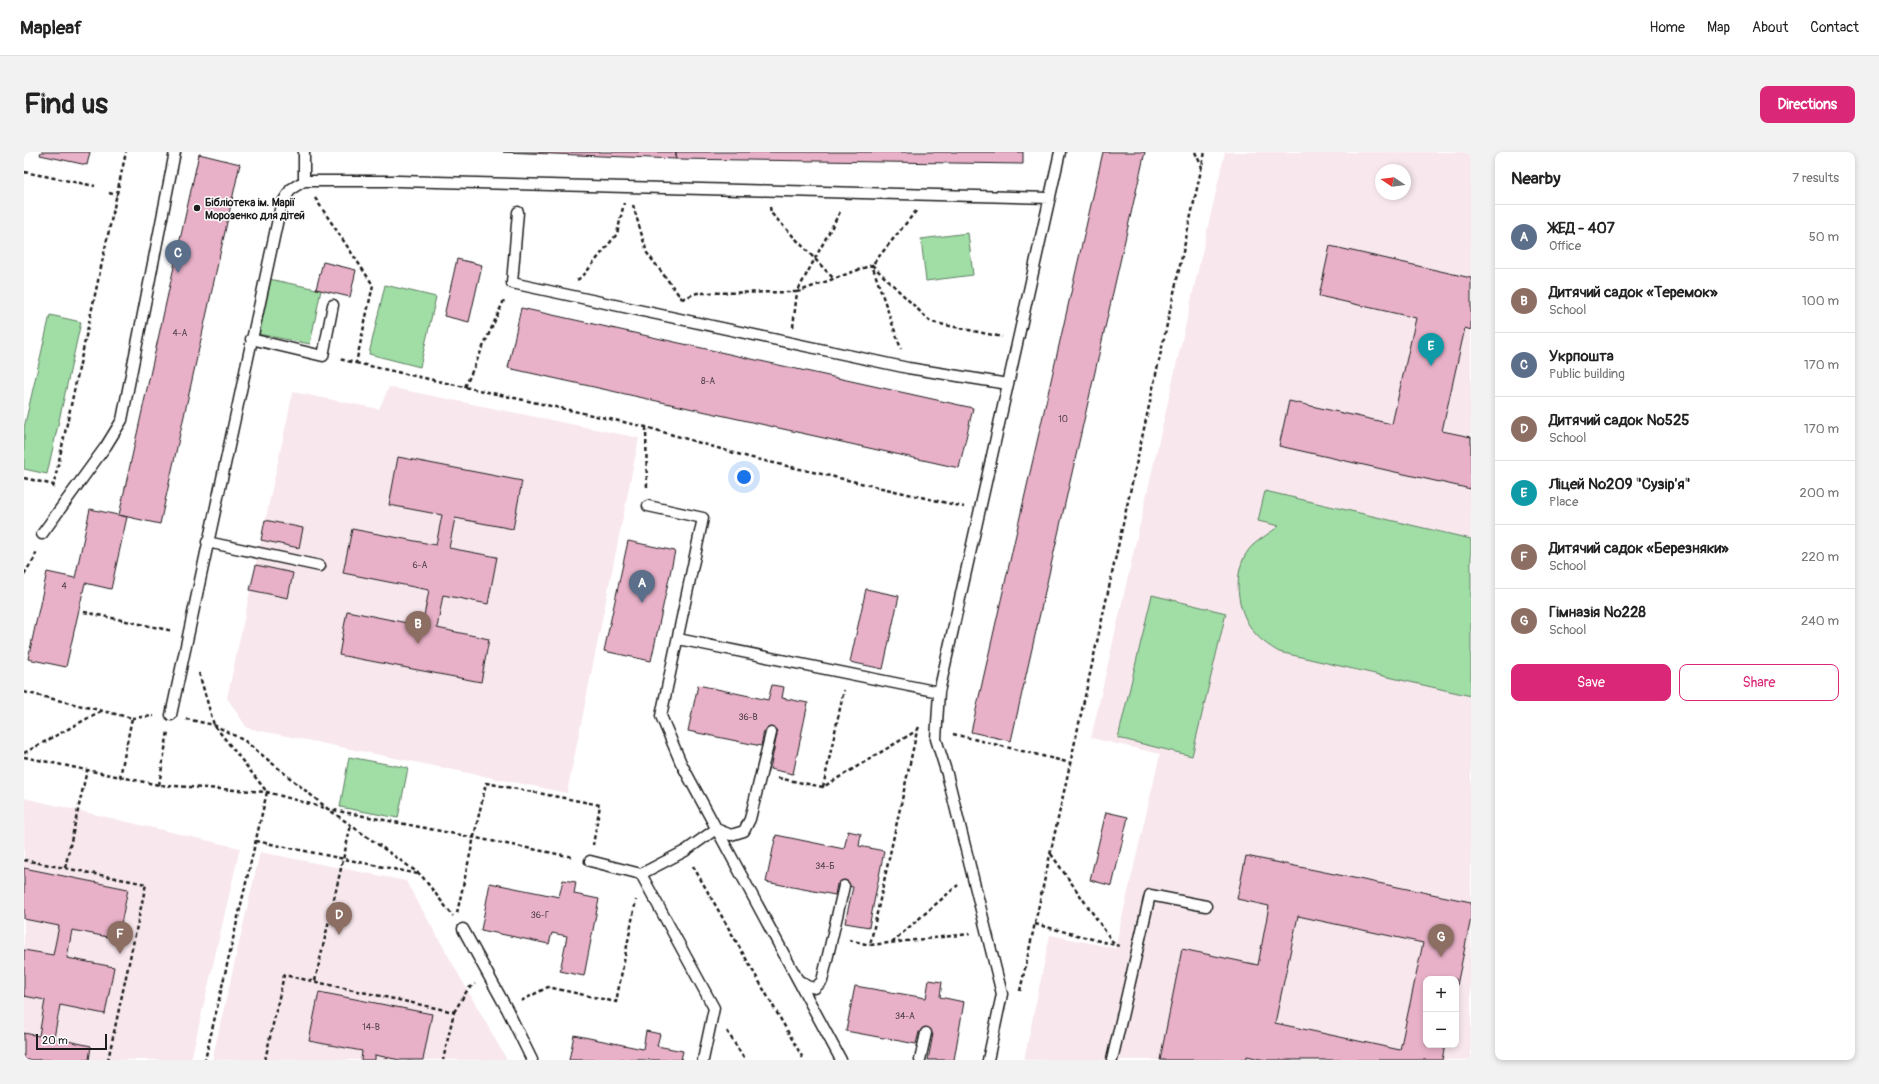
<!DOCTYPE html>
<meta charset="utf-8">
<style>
:root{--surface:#fff;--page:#f2f2f2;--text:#222;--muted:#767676;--line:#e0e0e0;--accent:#db2777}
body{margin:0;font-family:Pangolin,sans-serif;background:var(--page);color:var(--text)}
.controls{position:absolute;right:12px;bottom:12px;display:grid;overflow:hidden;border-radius:8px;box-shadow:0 2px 6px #0003}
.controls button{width:36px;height:36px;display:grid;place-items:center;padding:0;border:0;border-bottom:1px solid var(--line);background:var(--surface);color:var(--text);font:20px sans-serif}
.compass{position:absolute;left:1351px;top:12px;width:36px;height:36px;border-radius:50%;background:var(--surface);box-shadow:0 2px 6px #0003;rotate:283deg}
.scale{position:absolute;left:12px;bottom:10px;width:71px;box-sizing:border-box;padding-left:4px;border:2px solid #1c1c1c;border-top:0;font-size:11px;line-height:14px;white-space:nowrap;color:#1c1c1c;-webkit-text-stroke:3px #fff;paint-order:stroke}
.you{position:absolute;left:720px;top:325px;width:14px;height:14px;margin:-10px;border:3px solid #fff;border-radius:50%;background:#1a73e8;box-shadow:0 0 0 6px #1a73e833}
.badge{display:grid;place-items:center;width:26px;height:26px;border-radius:50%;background:var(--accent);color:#fff;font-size:13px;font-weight:700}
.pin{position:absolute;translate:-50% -33px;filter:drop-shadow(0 1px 2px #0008)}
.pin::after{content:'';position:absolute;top:21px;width:14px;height:12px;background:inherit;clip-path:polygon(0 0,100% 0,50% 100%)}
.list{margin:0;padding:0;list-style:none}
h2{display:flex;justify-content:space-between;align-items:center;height:52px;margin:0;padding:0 16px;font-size:17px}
h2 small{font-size:13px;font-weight:400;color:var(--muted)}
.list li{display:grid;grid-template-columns:26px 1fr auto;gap:12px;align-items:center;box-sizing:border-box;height:64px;padding:0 16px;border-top:1px solid var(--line)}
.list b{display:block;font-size:15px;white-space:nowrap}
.list p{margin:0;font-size:13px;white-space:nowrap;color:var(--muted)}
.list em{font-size:13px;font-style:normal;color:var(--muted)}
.actions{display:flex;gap:8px;padding:12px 16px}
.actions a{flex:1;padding:9px 0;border:1px solid var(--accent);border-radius:8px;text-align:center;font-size:14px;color:var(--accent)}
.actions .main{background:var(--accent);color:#fff}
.map{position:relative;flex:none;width:1447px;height:908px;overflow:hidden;border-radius:8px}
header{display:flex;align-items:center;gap:24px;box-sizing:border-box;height:56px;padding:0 20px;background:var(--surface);border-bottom:1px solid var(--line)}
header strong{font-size:19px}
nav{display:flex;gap:22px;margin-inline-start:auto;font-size:14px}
.intro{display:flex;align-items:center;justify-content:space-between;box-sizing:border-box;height:96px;padding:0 24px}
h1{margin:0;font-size:28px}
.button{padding:10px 18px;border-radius:8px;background:var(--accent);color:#fff;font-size:14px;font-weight:700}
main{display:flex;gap:24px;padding:0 24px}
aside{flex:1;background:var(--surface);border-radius:8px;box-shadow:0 2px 6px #0003}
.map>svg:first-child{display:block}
.built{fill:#f8e8ee;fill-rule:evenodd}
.green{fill:#a0dea6;stroke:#5e7d61}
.building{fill:#e8b1c8;stroke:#1c1c1c;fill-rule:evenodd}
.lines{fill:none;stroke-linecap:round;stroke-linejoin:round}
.service-casing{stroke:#1c1c1c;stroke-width:13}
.path{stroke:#1c1c1c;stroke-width:2.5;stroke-dasharray:4 3;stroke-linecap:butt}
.service{stroke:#fff;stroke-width:10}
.poi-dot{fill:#1c1c1c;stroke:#fff;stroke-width:1.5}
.labels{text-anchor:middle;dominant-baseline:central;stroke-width:3;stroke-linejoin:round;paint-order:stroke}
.number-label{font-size:9px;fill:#4f4147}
.poi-label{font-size:11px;font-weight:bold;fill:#1c1c1c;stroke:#fff;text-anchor:start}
</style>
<header>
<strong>Mapleaf</strong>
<nav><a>Home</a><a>Map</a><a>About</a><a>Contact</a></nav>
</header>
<div class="intro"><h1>Find us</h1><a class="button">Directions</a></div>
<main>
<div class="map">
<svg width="1447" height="908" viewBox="0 0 1447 908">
<rect width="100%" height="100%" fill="#fff"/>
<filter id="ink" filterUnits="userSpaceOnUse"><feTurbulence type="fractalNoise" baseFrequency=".025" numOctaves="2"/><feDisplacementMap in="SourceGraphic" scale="8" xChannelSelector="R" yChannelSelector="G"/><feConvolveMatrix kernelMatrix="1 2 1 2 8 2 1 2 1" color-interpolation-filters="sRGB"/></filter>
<g filter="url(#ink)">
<path class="built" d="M 1201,0 L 1447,0 L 1447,908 L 1000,908 L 1026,783 L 1091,796 L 1136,602 L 1067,586 ZM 1357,18 L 1381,18 L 1381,42 L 1357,42 ZM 1402,827 L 1432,827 L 1432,893 L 1402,893 Z
M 365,235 L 615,286 L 543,641 L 223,576 L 203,546 L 269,240 L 355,257 Z
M 0,646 L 216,696 L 167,908 L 0,908 Z
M 236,700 L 382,729 L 483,908 L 188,908 Z"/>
<path class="green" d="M 944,81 L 949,123 L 902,129 L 897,87 Z
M 245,127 L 297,138 L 286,192 L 234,182 Z
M 361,133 L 412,145 L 396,215 L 345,202 Z
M 26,163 L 57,170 L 23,322 L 0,317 L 0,276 Z
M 1241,339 L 1447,387 L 1447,544 L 1255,500 C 1245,494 1234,487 1227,476 C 1211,454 1208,413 1229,393 C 1237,386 1246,381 1255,374 L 1234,369 Z
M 1128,443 L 1202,461 L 1168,604 L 1094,586 Z
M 325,605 L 384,616 L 374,666 L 316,655 Z"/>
<path class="building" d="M 17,0 L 66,0 L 63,13 L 16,3 Z
M 479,0 L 652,0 L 652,7 Z
M 652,0 L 999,0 L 999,12 L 652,7 Z
M 1079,0 L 1121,0 L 987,589 L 947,580 Z
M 175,2 L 216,12 L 136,372 L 95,363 Z
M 1306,94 L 1447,126 L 1447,178 L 1441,176 L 1418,279 L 1447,285 L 1447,337 L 1255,294 L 1265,249 L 1368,272 L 1392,166 L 1295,144 Z
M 433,107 L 458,113 L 445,170 L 420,164 Z
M 299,110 L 332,118 L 326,145 L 292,137 Z
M 497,156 L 949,256 L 935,316 L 484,216 Z
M 374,305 L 498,329 L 489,377 L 431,366 L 425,396 L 473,405 L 464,452 L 419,443 L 413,476 L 465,487 L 457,530 L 315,503 L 323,459 L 398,474 L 405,438 L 319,421 L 328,377 L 412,393 L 418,363 L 365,353 Z
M 66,357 L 103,365 L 87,437 L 61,431 L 42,515 L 4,507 L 23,420 L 51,426 Z
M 241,368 L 279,376 L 275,396 L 237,388 Z
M 604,389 L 651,399 L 627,509 L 580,499 Z
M 232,413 L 269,421 L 264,446 L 226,438 Z
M 842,437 L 875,444 L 859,517 L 826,510 Z
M 674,533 L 744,548 L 748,533 L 760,535 L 758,546 L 784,551 L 769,622 L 746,617 L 753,582 L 740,579 L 737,594 L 664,579 Z
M 1082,660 L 1104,665 L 1088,734 L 1066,728 Z
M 824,679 L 837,682 L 835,694 L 860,699 L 845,775 L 821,771 L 829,735 L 813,732 L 811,743 L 742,730 L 752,683 L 820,697 Z
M 1222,704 L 1447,750 L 1447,766 L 1432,838 L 1432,827 L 1402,827 L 1402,893 L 1421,893 L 1418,908 L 1241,908 L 1223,904 L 1222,908 L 1136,908 L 1158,797 L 1234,813 L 1245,754 L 1213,747 ZM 1274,764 L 1399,791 L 1376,898 L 1251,871 Z
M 0,716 L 104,737 L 94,787 L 48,778 L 43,806 L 90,815 L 81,862 L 36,853 L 30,886 L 67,894 L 65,908 L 0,908 L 0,881 L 15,884 L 21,848 L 0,844 L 0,798 L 29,803 L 35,774 L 0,767 Z
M 539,728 L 552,730 L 550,742 L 575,747 L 560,824 L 536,819 L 543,784 L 528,781 L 525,792 L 457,778 L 466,731 L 535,745 Z
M 905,828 L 918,830 L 916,845 L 940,850 L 930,908 L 904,908 L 909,882 L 895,880 L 892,892 L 822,879 L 831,834 L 902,846 Z
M 295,840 L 408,862 L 399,908 L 376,908 L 351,903 L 351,908 L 337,908 L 338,899 L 285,889 Z
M 622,879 L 636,882 L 633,894 L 659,899 L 657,908 L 545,908 L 550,883 L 619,897 Z"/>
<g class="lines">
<defs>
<path id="service" d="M 280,29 L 280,0
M 494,60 L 488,131 L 884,216 L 984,232
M 227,187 L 299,204 L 309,153
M 624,354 L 679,366 L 637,564 L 657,611 L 817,908
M 18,382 L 82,294 L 98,268 L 151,0
M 183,390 L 296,414
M 654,487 L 915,540
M 147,563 L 257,53 L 267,37 L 280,29 L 374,29 L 1026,46
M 566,709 L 617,722 L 690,856 L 679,908
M 617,722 L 661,699 L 692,677 L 707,683 L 720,679 L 726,667 L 747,581
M 439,777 L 483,857 L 508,908
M 774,828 L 783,834 L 791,836 L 798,829 L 820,734
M 896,908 L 902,881
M 964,908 L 978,842 L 923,622 L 912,587 L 915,540 L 1036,0
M 1088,908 L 1126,743 L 1182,754"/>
</defs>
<use href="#service" class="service-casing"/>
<path class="path" d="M 1171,0 L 1178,15
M 0,20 L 71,34
M 85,41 L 93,43
M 291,46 L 349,133 L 332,211 L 315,207
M 609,53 L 623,101 L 658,147
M 746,55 L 747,61 L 810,127
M 892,59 L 848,113 L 907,170 L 978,185
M 553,128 L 559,124 L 593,82 L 600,51
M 658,147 L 673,141 L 773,140 L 817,58
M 769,175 L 773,140 L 848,113 L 877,197
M 332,211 L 622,275 L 724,305 L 940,355
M 441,235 L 481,146
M 622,275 L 623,337
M 0,326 L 30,333
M 29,336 L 102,0
M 0,422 L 10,407 L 13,398
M 60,460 L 149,479
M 175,521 L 190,573 L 243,640 L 181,908
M 0,540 L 108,566 L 96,625
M 108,566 L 130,564
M 162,567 L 190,573 L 221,589 L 304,657 L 397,723 L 429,764
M 895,575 L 893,579 L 846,793 L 946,782
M 929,582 L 1047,611
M 0,601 L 77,559
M 0,605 L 135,633 L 243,640 L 304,657 L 549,705
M 754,626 L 799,635 L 892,579
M 135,633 L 144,579
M 799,635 L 820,538
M 232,689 L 394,722
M 1027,702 L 1091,793 L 1097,794
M 0,708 L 122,732 L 84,908
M 669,714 L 780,908
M 41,716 L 63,618
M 433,761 L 462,631 L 576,653 L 569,693
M 1011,772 L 1091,793
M 825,788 L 846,793
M 868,790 L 934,733
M 291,829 L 327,673
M 996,839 L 1181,0
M 497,849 L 524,835 L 592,850 L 612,748
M 430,860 L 444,837 L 451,832
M 703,879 L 721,908
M 241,908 L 260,823 L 430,860 L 419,908"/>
<use href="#service" class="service"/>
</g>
</g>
<circle class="poi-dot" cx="173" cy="56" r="4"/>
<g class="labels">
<g class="number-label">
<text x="156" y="181">4-А</text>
<text x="684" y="229">8-А</text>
<text x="1039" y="267">10</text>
<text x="396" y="413">6-А</text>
<text x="40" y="434">4</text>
<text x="724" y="565">36-В</text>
<text x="801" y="714">34-Б</text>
<text x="516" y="763">36-Г</text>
<text x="881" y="864">34-А</text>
<text x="347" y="875">14-В</text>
</g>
<g class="poi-label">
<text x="181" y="50">Бібліотека ім. Марії<tspan x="181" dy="13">Морозенко для дітей</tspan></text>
</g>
</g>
</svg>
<div class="controls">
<button>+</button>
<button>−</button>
</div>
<svg class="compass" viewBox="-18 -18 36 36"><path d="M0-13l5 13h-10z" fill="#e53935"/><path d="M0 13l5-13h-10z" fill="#767676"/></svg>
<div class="scale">20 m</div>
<div class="you"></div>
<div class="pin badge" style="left:618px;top:451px;background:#5c6f8a">A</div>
<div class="pin badge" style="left:394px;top:492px;background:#8d6e63">B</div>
<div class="pin badge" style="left:154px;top:121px;background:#5c6f8a">C</div>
<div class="pin badge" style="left:315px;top:783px;background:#8d6e63">D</div>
<div class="pin badge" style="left:1407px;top:214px;background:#0f9aa8">E</div>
<div class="pin badge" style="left:96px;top:802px;background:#8d6e63">F</div>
<div class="pin badge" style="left:1417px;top:805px;background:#8d6e63">G</div>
</div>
<aside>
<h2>Nearby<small>7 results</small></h2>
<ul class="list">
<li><span class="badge" style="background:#5c6f8a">A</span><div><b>ЖЕД - 407</b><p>Office</p></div><em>50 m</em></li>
<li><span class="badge" style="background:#8d6e63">B</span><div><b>Дитячий садок «Теремок»</b><p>School</p></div><em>100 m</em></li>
<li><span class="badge" style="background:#5c6f8a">C</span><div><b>Укрпошта</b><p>Public building</p></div><em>170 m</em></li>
<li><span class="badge" style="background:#8d6e63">D</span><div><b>Дитячий садок №525</b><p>School</p></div><em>170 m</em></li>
<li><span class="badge" style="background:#0f9aa8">E</span><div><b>Ліцей №209 &quot;Сузір'я&quot;</b><p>Place</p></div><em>200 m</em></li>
<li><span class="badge" style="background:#8d6e63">F</span><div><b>Дитячий садок «Березняки»</b><p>School</p></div><em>220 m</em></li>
<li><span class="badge" style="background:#8d6e63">G</span><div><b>Гімназія №228</b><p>School</p></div><em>240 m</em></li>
</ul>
<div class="actions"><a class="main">Save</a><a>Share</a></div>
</aside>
</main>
